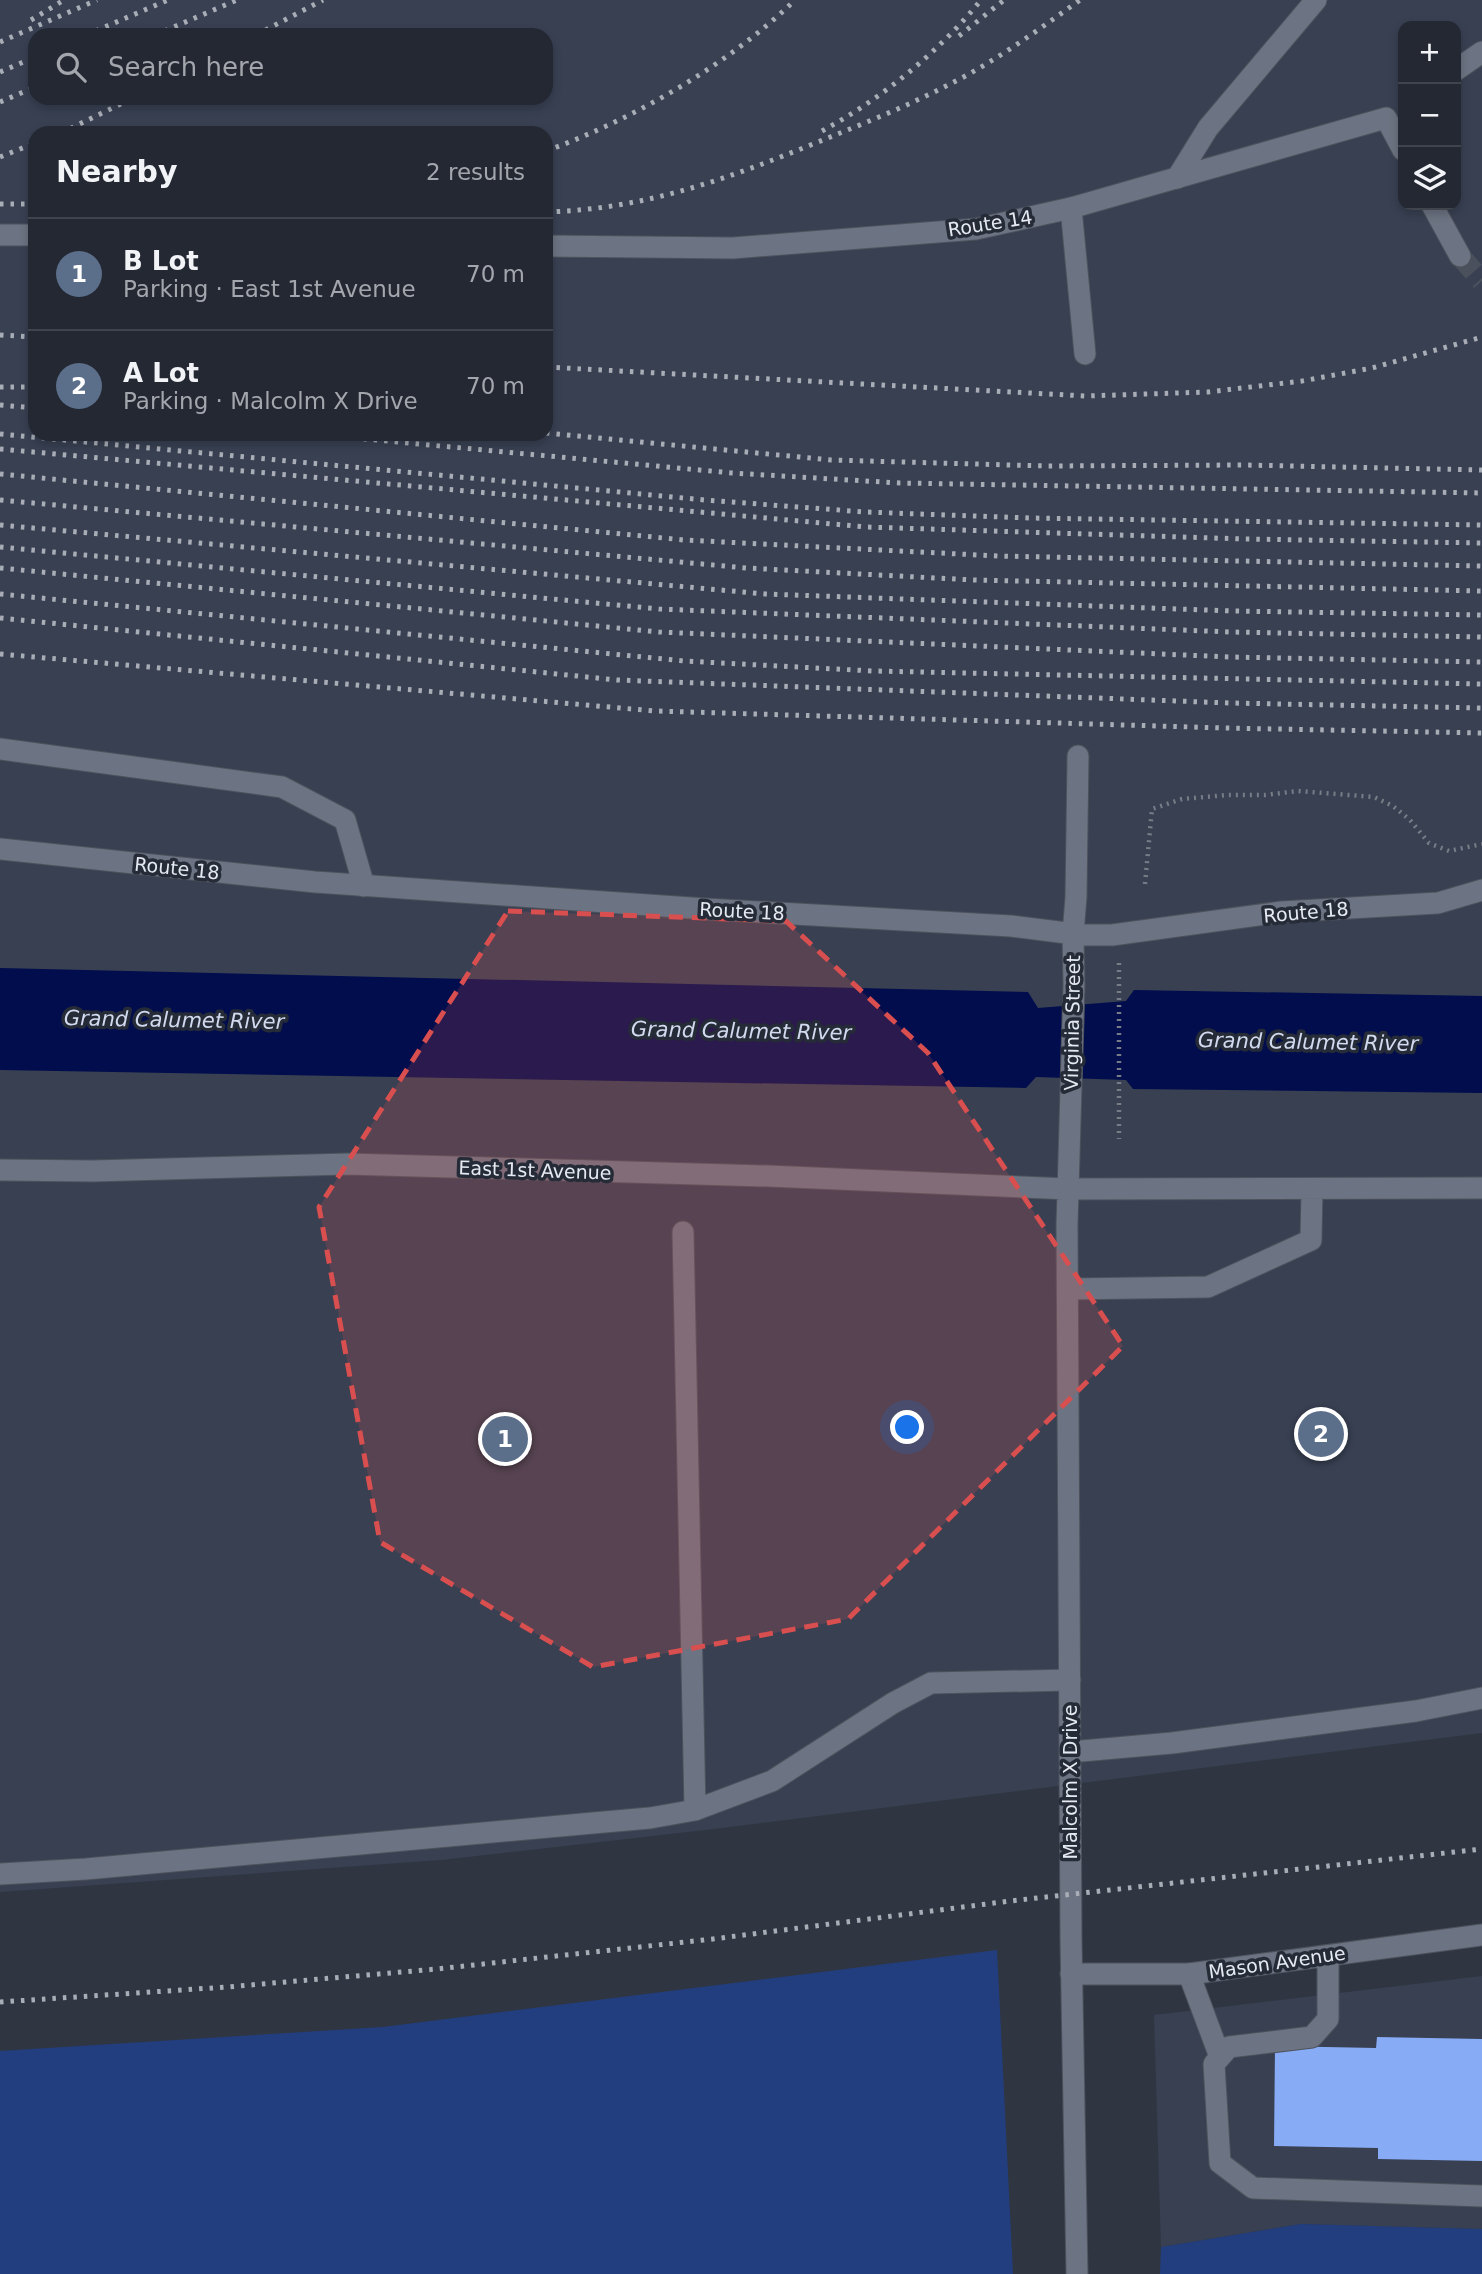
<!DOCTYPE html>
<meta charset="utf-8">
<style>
:root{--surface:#232832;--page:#2b303a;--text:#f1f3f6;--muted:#a3a6ac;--line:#40444d;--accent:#e2af34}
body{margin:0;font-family:"DejaVu Sans",sans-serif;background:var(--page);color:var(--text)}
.controls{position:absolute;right:21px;top:21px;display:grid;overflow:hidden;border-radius:14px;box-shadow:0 4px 10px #0003}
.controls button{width:63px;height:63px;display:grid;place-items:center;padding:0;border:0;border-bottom:2px solid var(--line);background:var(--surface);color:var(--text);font:35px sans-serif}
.you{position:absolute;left:908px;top:1428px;width:24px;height:24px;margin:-18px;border:5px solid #fff;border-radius:50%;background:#1a73e8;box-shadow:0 0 0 10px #1a73e833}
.badge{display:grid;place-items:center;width:46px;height:46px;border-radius:50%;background:var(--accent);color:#fff;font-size:23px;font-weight:700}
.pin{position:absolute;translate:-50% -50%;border:4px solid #fff;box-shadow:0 2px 7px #0006}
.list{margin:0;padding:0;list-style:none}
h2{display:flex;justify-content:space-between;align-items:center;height:91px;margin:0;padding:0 28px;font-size:30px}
h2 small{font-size:23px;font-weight:400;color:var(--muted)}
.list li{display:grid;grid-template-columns:46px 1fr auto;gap:21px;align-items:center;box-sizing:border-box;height:112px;padding:0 28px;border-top:2px solid var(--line)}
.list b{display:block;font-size:26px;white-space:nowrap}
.list p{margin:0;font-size:23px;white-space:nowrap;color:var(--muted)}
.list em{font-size:23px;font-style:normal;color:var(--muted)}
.icon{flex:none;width:38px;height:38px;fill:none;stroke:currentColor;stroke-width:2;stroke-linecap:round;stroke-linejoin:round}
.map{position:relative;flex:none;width:1482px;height:2274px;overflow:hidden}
.search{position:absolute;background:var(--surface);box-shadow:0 4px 10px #0003;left:28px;top:28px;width:525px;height:77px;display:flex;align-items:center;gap:18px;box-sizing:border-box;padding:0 24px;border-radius:21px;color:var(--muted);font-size:26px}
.panel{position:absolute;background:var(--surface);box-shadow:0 4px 10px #0003;left:28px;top:126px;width:525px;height:315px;border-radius:21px}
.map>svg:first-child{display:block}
.built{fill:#384052;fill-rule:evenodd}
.green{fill:#233e7f}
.water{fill:#010d4d}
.building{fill:#88abf6}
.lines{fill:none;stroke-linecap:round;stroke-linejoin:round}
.street-tunnel{stroke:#4a515c;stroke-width:21;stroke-dasharray:21 10;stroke-linecap:butt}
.lane-casing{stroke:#4d525c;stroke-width:23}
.street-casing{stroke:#4d525c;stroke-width:23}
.path{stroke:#777c87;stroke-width:4.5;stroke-dasharray:2 5;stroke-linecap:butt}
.lane{stroke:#6c7382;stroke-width:21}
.street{stroke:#6c7382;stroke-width:21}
.rail{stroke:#a8adb6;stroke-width:5;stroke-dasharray:3.5 7;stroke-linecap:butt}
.marked{fill:#d94f50;fill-opacity:0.2;stroke:#d94f50;stroke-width:5;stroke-dasharray:14 9;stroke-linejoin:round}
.labels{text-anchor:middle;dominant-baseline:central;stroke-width:7;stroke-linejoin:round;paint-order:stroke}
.street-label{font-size:19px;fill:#e5e9f1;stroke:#262b38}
.water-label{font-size:21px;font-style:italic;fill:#d1daee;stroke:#262b38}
</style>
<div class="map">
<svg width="1482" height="2274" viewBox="0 0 1482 2274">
<rect width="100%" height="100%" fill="#2f3642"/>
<path class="built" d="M 0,0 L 1482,0 L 1482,1733 L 714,1829 L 441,1860 L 0,1892 ZM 1403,26 L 1456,26 L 1456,205 L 1403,205 ZM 35,35 L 546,35 L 546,98 L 35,98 ZM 35,133 L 546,133 L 546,434 L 35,434 Z
M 1482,1976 L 1482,2229 L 1301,2224 L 1161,2247 L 1154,2015 Z"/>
<path class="green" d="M 997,1950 L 1013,2274 L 0,2274 L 0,2051 L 383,2027 Z
M 1301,2224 L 1482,2229 L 1482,2274 L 1160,2274 L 1161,2247 Z"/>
<path class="water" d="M 0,968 L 1028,992 L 1038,1008 L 1126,1001 L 1134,990 L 1482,996 L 1482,1093 L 1133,1089 L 1126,1080 L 1036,1077 L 1026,1088 L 0,1070 Z"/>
<path class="building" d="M 1377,2037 L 1482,2039 L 1482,2161 L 1378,2159 L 1378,2148 L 1274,2146 L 1275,2046 L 1376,2048 Z"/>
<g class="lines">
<path class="street-tunnel" d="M 1460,256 L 1482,281"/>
<defs>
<path id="lane" d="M 1177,178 L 1208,128 L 1316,0
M 1071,208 L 1085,354
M 0,749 L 282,787 L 345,820 L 364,886
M 1069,1189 L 1482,1188
M 683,1232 L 695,1810
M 1068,1289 L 1208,1287 L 1311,1240 L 1312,1190
M 1070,1752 L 1172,1743 L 1416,1711 L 1482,1698
M 0,1874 L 86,1869 L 593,1823 L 650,1818 L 695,1810 L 772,1781 L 893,1703 L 931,1683 L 1070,1680
M 1328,1956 L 1328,2019 L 1312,2037 L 1229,2047 L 1214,2064 L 1220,2163 L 1253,2188 L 1482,2196
M 1189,1974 L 1220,2057"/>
<path id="street" d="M 1456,70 L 1482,52
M 1432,205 L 1460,256
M 0,235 L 35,235
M 546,246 L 733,248 L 976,229 L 1071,208 L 1386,118 L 1403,150
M 0,849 L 315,882 L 706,909 L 1011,926 L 1083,935 L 1112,935 L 1281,912 L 1438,903 L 1482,890
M 0,1170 L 93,1171 L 348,1164 L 768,1176 L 1069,1189
M 1071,1974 L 1189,1974 L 1482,1935
M 1077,2274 L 1071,1940 L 1067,1225 L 1074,985 L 1073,934 L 1076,897 L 1078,756"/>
</defs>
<use href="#lane" class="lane-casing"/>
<use href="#street" class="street-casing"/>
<path class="path" d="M 1145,884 L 1152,809 L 1182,799 L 1227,795 L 1265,795 L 1298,791 L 1374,797 L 1393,806 L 1410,820 L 1429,843 L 1449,851 L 1482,844
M 1119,963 L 1119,1139"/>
<use href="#lane" class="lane"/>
<use href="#street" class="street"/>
<path class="rail" d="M 31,20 L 64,0
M 86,35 L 168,0
M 155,35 L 237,0
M 256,35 L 323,0
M 959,36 L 1004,0
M 0,42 L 97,0
M 0,72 L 35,57
M 0,102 L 35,87
M 822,131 C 881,99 938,53 981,0
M 61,133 L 133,98
M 546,151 C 634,119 728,65 795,0
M 0,157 L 35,143
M 0,204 L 35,204
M 546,212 C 646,209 727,179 818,142 C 862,124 908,106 950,84 C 996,61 1038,30 1080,0
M 0,335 L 35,337
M 546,367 L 1086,396 L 1208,392 L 1302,381 L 1372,368 L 1482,337
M 0,387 L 35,387
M 0,405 L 35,408
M 546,433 L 831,460 L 1047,466 L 1244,465 L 1482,470
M 0,434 L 705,500 L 865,512 L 1029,518 L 1482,525
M 311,434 L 732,473 L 900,483 L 1482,493
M 0,449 L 866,527 L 1245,539 L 1482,543
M 0,474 L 684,540 L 998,556 L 1482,566
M 0,500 L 746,568 L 974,580 L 1482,591
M 0,525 L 765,594 L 1233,611 L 1482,615
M 0,547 L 659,609 L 1231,632 L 1482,637
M 0,568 L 659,632 L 1230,657 L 1482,662
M 0,594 L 684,661 L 873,671 L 1482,684
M 0,618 L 617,680 L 1230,703 L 1482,708
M 0,654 L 655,711 L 1225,728 L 1482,733
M 0,2002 L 227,1987 L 437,1969 L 713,1939 L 1010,1901 L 1482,1849"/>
</g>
<path class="marked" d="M 508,911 L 786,921 L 928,1053 L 1123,1346 L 848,1619 L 593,1667 L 380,1542 L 319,1207 Z"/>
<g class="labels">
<g class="street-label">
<text transform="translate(990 223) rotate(-9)">Route 14</text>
<text transform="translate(177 868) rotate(6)">Route 18</text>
<text transform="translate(742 911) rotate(3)">Route 18</text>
<text transform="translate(1306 912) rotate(-5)">Route 18</text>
<text transform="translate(1072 1023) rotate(-89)">Virginia Street</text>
<text transform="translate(535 1170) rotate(2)">East 1st Avenue</text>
<text transform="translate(1070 1782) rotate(-90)">Malcolm X Drive</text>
<text transform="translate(1277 1962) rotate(-8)">Mason Avenue</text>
</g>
<g class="water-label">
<text transform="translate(174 1020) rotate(1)">Grand Calumet River</text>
<text transform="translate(741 1031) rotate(1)">Grand Calumet River</text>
<text transform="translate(1308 1042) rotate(1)">Grand Calumet River</text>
</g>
</g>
</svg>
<div class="controls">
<button>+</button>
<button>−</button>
<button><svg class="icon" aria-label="layers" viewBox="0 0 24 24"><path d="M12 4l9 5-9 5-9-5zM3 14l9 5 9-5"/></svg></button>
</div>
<div class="you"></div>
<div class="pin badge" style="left:505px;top:1439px;background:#5c6f8a">1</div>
<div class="pin badge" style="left:1321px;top:1434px;background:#5c6f8a">2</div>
<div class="search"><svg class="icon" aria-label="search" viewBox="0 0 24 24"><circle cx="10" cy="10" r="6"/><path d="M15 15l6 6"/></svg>Search here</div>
<section class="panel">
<h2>Nearby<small>2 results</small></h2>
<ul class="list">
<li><span class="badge" style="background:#5c6f8a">1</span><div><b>B Lot</b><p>Parking · East 1st Avenue</p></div><em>70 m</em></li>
<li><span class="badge" style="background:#5c6f8a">2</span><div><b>A Lot</b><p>Parking · Malcolm X Drive</p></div><em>70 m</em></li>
</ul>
</section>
</div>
